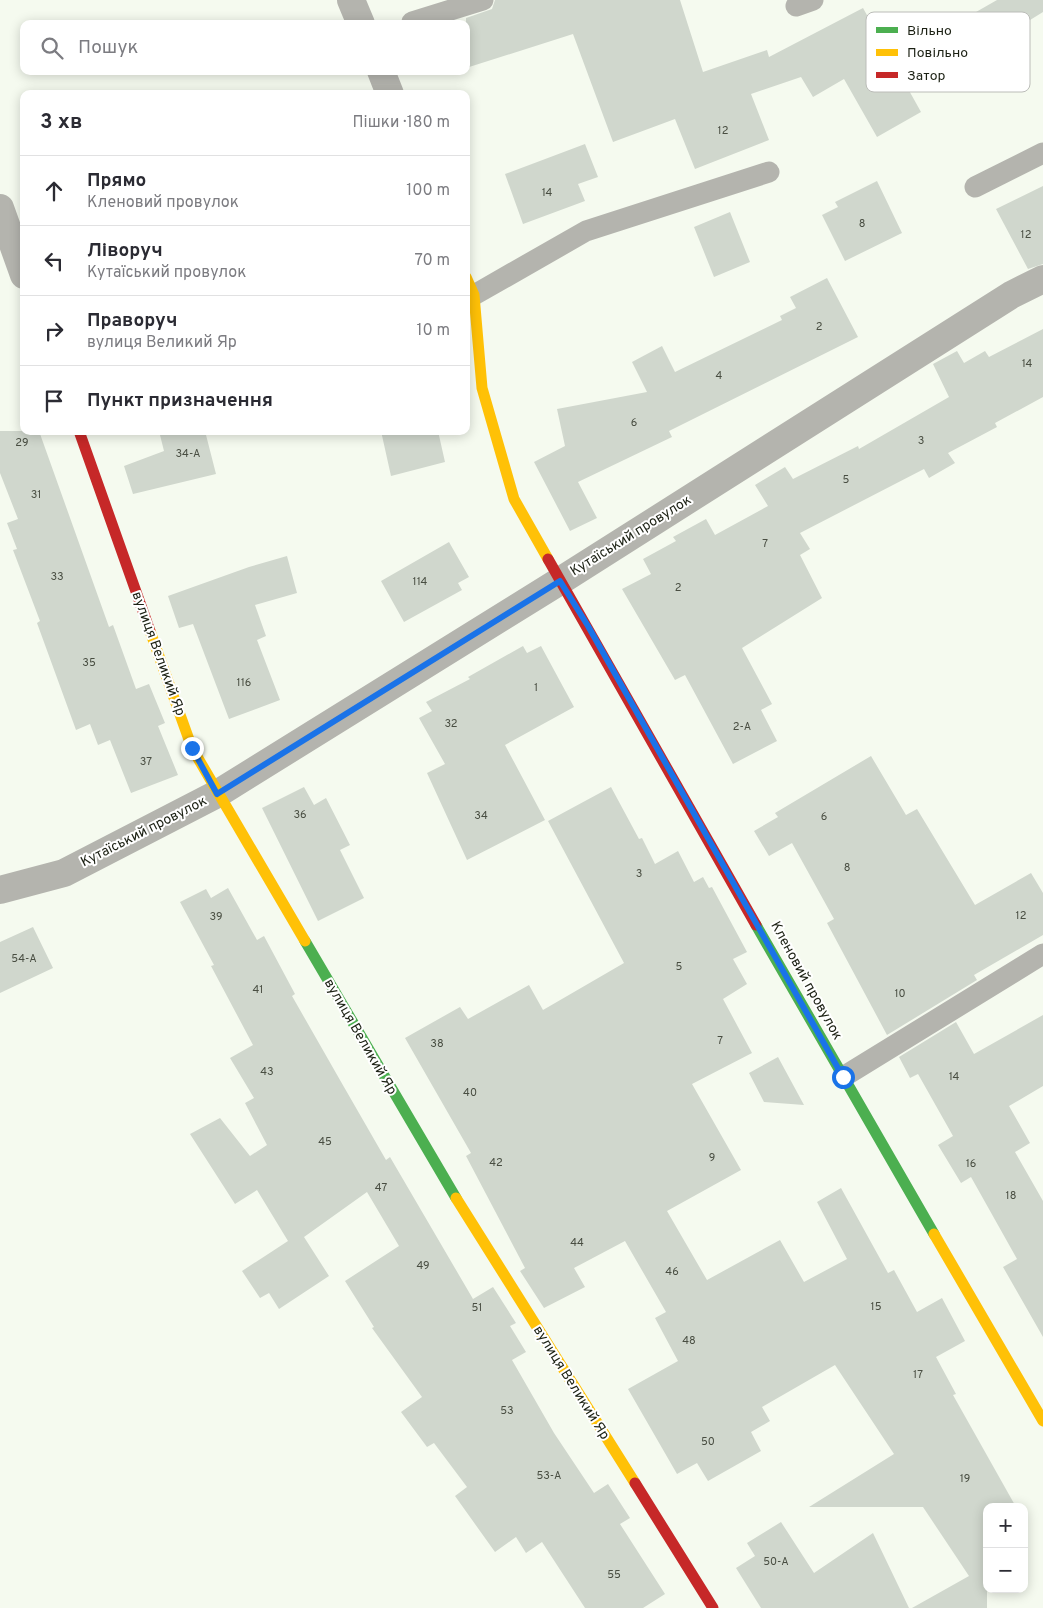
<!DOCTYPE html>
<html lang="uk">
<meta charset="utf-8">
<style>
:root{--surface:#fff;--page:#f2f2f3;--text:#2b2b33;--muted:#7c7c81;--line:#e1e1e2}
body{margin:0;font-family:Overpass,sans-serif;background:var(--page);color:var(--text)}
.controls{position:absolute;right:15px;bottom:15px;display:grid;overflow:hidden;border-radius:10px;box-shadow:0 2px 12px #0003}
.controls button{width:45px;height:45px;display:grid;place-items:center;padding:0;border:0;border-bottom:1px solid var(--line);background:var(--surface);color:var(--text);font:25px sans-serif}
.stop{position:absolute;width:15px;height:15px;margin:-11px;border:4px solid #1a73e8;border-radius:50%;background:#fff}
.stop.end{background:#1a73e8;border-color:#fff;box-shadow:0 1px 5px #0008}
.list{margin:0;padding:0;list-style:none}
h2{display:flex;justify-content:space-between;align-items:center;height:65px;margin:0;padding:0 20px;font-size:21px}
h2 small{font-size:16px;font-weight:400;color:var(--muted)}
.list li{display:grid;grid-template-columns:32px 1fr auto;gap:15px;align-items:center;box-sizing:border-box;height:70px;padding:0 20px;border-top:1px solid var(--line)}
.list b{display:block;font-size:19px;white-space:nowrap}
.list p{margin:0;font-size:16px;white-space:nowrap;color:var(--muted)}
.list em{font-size:16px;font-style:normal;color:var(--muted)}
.icon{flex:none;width:28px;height:28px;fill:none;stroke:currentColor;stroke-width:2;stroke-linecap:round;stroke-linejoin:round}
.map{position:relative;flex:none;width:1043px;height:1608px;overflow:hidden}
.search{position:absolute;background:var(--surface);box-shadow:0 2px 12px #0003;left:20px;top:20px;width:450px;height:55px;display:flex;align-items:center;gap:12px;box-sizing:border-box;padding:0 18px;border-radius:10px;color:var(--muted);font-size:19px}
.panel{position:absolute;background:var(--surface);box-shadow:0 2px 12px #0003;left:20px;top:90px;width:450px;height:345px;border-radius:10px}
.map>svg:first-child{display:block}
.building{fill:#d0d7cd}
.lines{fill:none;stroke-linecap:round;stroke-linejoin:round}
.lane{stroke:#b4b4ae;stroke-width:21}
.street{stroke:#b4b4ae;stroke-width:28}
.fast{stroke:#4caf50;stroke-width:11}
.slow{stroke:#ffc107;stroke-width:11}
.jam{stroke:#c62828;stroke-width:11}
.route{stroke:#1a73e8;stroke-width:6}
.labels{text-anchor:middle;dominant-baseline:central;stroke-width:4;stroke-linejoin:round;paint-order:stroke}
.number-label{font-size:11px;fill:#494e42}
.street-label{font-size:14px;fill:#1c2114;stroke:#fff}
.key{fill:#fff;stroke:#bbbcb8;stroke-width:1}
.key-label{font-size:14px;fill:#1c2114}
</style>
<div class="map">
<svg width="1043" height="1608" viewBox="0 0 1043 1608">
<rect width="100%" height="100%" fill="#f5faef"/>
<path class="building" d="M 495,0 L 680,0 L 703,72 L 767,50 L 769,57 L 863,8 L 921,112 L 877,137 L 844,79 L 813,97 L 801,77 L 751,94 L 769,140 L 695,169 L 675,119 L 613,142 L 573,34 L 466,68 L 466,18 L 492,9 Z
M 997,0 L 1043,0 L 1043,12 L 1022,25 L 1025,29 L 995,47 L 976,12 Z
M 585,144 L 598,177 L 578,184 L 585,201 L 523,224 L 505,174 Z
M 877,181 L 902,233 L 845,261 L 822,215 L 838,207 L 835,202 Z
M 1043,186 L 1043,264 L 1028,269 L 996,209 Z
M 730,212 L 750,262 L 714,277 L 694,227 Z
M 827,278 L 858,337 L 669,431 L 672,437 L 578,482 L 597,518 L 570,531 L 534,462 L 565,446 L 557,409 L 647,392 L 632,362 L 662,346 L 675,372 L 782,320 L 780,316 L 796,308 L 790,297 Z
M 1043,329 L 1043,397 L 995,423 L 997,427 L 948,453 L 955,463 L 929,478 L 924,469 L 800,533 L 810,549 L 800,555 L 822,598 L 742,648 L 772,704 L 761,710 L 777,741 L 733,764 L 685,675 L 675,680 L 622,589 L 651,574 L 643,559 L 676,541 L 673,537 L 706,519 L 715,535 L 768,506 L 755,485 L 785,467 L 793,479 L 858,446 L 859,449 L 949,397 L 933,364 L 957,351 L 964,363 L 985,351 L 989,357 Z
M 0,431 L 39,431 L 109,627 L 113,625 L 136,689 L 149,684 L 165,723 L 158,726 L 178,775 L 131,793 L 110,740 L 98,745 L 90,724 L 76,730 L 37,623 L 40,621 L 13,550 L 17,549 L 7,523 L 18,519 L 0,473 Z
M 159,431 L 205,431 L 216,474 L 133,494 L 124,466 L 164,451 Z
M 381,431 L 438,431 L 445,462 L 391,476 Z
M 449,542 L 469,577 L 458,583 L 462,590 L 404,622 L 381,581 Z
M 287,556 L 297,593 L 255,605 L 266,636 L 257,640 L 280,700 L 229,719 L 193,624 L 179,628 L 168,596 L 249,567 Z
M 523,646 L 527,653 L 541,646 L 574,707 L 505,745 L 545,820 L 467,860 L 427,773 L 445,764 L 419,718 L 432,711 L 426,702 L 470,679 L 468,677 Z
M 871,756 L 906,815 L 917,809 L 975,905 L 1031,873 L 1043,893 L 1043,935 L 974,975 L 977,980 L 887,1035 L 827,923 L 834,919 L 792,843 L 769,856 L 754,831 L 778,817 L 775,813 Z
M 304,787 L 314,805 L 326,798 L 350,845 L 340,850 L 364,898 L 318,921 L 262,808 Z
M 611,787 L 639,839 L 642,838 L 655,864 L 678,851 L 694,882 L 703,877 L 709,888 L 712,887 L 747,952 L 733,959 L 747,984 L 723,999 L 752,1053 L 692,1084 L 741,1170 L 667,1211 L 707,1280 L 780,1240 L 804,1282 L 847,1259 L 817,1202 L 841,1188 L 888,1273 L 894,1270 L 917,1312 L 942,1298 L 965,1341 L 936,1357 L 956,1394 L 953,1395 L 1016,1507 L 987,1507 L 987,1566 L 984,1567 L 987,1566 L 987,1608 L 912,1608 L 969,1576 L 923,1507 L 809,1507 L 894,1454 L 835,1365 L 762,1407 L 770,1421 L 751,1432 L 761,1451 L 708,1481 L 697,1463 L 677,1474 L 628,1389 L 678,1361 L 655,1318 L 666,1312 L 625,1241 L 574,1268 L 585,1287 L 544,1308 L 520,1271 L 525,1268 L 466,1156 L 471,1153 L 405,1038 L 460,1007 L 468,1019 L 529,985 L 543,1010 L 624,963 L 548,821 Z
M 228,888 L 257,940 L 264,936 L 295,994 L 292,996 L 344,1087 L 386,1160 L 390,1157 L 473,1299 L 493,1287 L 516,1323 L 510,1326 L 526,1352 L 512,1360 L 554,1433 L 594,1493 L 608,1484 L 630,1518 L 620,1524 L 665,1594 L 643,1608 L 585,1608 L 542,1542 L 526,1553 L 516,1537 L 495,1552 L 455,1496 L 467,1487 L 434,1443 L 427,1447 L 401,1412 L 422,1397 L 372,1328 L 374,1327 L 345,1281 L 399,1246 L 367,1192 L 304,1237 L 329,1276 L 279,1309 L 269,1293 L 260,1298 L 242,1271 L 288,1241 L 257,1190 L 235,1204 L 190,1134 L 220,1118 L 250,1156 L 267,1145 L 245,1103 L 254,1098 L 230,1058 L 253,1045 L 211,966 L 214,965 L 180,902 L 206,889 L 211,898 Z
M 33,927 L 53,968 L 0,993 L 0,942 Z
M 1043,1015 L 1043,1086 L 1009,1106 L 1030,1143 L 1015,1152 L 1043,1201 L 1043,1337 L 1003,1267 L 1017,1259 L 971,1177 L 961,1183 L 938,1145 L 953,1136 L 918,1074 L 910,1078 L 899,1057 L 956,1022 L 974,1054 Z
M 778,1057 L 804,1105 L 764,1102 L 749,1073 Z
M 781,1522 L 814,1573 L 873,1533 L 909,1608 L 761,1608 L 736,1568 L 755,1556 L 747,1543 Z"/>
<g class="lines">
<path class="lane" d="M 796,6 L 813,0
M 412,22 L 483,0
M 975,187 L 1043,153
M 474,295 L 586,231 L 769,172
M 843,1077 L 1043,954"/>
<path class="street" d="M 351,0 L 361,24
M 381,71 L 390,94
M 0,208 L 24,275
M 0,890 L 64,873 L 217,794 L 560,581 L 1011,295 L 1043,279"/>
<path class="fast" d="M 756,925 L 934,1234
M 305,941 L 456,1198"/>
<path class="slow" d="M 466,277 L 474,295 L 482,388 L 514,499 L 548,559
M 150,631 L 192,748 L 305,941
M 456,1198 L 635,1483
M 934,1234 L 1043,1421"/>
<path class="jam" d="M 79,431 L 150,631
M 548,559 L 756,925
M 635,1483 L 713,1608"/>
</g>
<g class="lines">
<path class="route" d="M 192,748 L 217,794 L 560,581 L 588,626 L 843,1077"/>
</g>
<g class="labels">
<g class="number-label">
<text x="723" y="131">12</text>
<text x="547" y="193">14</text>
<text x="862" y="224">8</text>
<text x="1026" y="235">12</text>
<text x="819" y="327">2</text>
<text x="1027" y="364">14</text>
<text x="719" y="376">4</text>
<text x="634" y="423">6</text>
<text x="921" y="441">3</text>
<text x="22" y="443">29</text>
<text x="188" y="454">34-А</text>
<text x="846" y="480">5</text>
<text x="36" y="495">31</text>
<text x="765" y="544">7</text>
<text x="57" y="577">33</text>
<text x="420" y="582">114</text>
<text x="678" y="588">2</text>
<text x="89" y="663">35</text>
<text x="244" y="683">116</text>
<text x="536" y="688">1</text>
<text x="451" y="724">32</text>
<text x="742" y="727">2-А</text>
<text x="146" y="762">37</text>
<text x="300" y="815">36</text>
<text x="481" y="816">34</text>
<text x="824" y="817">6</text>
<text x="847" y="868">8</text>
<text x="639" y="874">3</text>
<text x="1021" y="916">12</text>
<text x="216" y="917">39</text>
<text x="24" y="959">54-А</text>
<text x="679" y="967">5</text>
<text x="258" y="990">41</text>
<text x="900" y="994">10</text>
<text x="720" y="1041">7</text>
<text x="437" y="1044">38</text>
<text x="267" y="1072">43</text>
<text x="954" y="1077">14</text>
<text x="470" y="1093">40</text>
<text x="325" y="1142">45</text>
<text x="712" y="1158">9</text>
<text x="496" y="1163">42</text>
<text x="971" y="1164">16</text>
<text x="381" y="1188">47</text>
<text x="1011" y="1196">18</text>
<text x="577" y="1243">44</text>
<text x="423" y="1266">49</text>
<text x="672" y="1272">46</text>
<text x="876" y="1307">15</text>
<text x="477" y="1308">51</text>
<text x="689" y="1341">48</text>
<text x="918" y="1375">17</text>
<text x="507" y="1411">53</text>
<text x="708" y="1442">50</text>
<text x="549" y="1476">53-А</text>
<text x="965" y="1479">19</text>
<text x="776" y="1562">50-А</text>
<text x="614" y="1575">55</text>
</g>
<g class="street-label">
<text transform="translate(631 536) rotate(-32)">Кутаїський провулок</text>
<text transform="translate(158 654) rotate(70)">вулиця Великий Яр</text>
<text transform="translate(144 832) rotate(-27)">Кутаїський провулок</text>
<text transform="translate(806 981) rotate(61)">Кленовий провулок</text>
<text transform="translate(360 1037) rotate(60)">вулиця Великий Яр</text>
<text transform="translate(571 1383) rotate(58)">вулиця Великий Яр</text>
</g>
</g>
<rect x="866" y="12" width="164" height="80" rx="8" class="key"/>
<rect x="876" y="27" width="22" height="6" fill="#4caf50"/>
<rect x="876" y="49" width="22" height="7" fill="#ffc107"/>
<rect x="876" y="72" width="22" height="6" fill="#c62828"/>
<g class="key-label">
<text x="907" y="35">Вільно</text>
<text x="907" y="57">Повільно</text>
<text x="907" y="80">Затор</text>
</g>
</svg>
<div class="controls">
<button>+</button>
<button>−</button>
</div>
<div class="stop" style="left:843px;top:1077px"></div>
<div class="stop end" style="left:192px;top:748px"></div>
<div class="search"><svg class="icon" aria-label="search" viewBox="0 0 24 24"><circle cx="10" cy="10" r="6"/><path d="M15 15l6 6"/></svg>Пошук</div>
<section class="panel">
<h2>3 хв<small>Пішки · 180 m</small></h2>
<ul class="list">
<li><svg class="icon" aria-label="ahead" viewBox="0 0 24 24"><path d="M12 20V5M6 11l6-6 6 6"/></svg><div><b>Прямо</b><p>Кленовий провулок</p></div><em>100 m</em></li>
<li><svg class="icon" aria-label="left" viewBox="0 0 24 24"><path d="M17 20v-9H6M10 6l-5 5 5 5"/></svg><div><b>Ліворуч</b><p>Кутаїський провулок</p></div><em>70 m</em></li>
<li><svg class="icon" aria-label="right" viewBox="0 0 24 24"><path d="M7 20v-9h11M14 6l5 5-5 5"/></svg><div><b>Праворуч</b><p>вулиця Великий Яр</p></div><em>10 m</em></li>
<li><svg class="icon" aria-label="arrive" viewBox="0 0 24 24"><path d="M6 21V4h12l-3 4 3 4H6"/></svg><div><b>Пункт призначення</b></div></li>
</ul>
</section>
</div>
